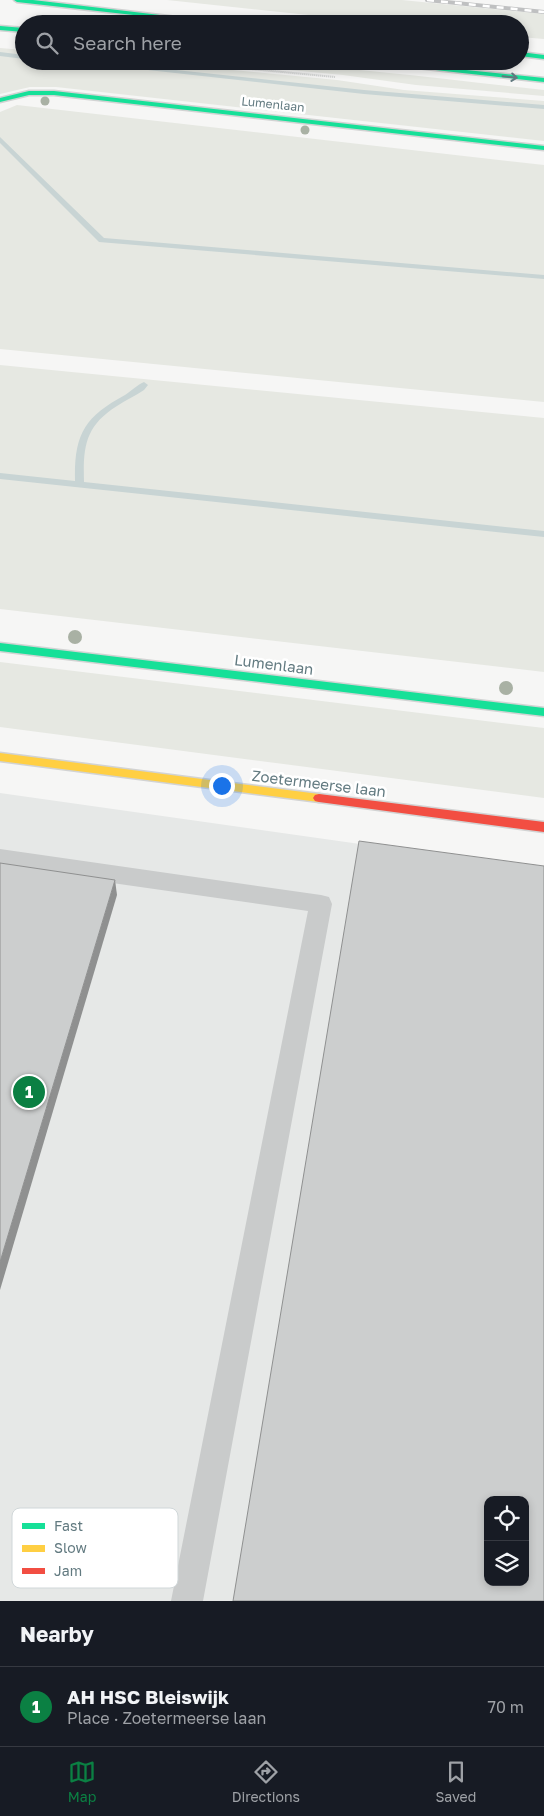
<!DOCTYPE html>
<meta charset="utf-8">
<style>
:root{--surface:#171b24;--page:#20242c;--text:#f1f3f6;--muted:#9ea1a6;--line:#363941;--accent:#0b8043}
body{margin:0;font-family:"Golos Text",sans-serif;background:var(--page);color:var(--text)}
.controls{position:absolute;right:15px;bottom:15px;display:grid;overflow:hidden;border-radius:10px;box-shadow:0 2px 8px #0003}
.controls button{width:45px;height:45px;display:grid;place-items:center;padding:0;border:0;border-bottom:1px solid var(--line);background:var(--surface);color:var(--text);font:25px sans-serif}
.you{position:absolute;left:221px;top:785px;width:18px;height:18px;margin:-12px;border:4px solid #fff;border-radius:50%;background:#1a73e8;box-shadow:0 0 0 8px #1a73e833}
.badge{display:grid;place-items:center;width:32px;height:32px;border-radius:50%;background:var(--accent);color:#fff;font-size:16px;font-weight:700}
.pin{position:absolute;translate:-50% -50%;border:2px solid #fff;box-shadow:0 1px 5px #0006}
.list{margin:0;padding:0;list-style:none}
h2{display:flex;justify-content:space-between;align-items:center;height:65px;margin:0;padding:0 20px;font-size:21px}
h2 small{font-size:16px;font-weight:400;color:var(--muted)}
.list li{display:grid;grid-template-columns:32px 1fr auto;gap:15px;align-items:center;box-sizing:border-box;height:80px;padding:0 20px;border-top:1px solid var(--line)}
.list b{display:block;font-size:19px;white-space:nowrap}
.list p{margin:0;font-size:16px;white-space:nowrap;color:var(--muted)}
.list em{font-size:16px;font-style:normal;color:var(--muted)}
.icon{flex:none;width:28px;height:28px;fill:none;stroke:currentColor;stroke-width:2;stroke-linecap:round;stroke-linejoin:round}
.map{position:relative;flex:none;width:544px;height:1601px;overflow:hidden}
.search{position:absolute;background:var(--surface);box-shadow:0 2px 8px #0003;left:15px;right:15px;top:15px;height:55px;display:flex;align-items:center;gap:12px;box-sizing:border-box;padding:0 18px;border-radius:28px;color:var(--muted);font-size:19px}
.sheet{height:145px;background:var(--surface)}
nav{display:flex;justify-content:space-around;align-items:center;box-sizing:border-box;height:70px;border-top:1px solid var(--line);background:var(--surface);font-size:14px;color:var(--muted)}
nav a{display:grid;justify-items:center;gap:2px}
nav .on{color:var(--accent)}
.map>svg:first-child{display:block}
.built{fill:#e6e8e7;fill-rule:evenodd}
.green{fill:#e6e8e2}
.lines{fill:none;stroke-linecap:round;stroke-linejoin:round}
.stream{fill:#c8d4d4;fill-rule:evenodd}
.fast-casing{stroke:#d2d3d3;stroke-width:3}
.slow-casing{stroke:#d2d3d3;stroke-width:3}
.jam-casing{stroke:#d2d3d3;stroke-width:3}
.path{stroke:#c7c9c9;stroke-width:2;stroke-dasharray:1 1;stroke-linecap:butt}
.lane{fill:#c9cbcb;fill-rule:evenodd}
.fast{fill:#16e098;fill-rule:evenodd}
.slow{fill:#ffcf43;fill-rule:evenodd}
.jam{fill:#f24e42;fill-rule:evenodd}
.rail-casing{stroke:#bfc0c1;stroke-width:4}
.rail{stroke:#fff;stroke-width:2.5;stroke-dasharray:7;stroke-linecap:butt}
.tree{fill:#a9b1a4}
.shaded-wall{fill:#8f9090}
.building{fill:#cccece;stroke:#8f9090;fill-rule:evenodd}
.oneway{stroke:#627a80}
.labels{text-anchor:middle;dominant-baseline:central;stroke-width:5;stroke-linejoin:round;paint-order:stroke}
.far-street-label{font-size:12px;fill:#627a80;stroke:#fff}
.street-label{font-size:15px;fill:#627a80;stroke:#fff}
.key{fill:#fff;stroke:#d0d7d9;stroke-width:1}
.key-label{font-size:14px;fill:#627a80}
</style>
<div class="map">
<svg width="544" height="1601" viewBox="0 0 544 1601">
<rect width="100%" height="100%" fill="#f6f6f5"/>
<path class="built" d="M 0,793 L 544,870 L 544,1601 L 0,1601 ZM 488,1500 L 525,1500 L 525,1582 L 488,1582 Z"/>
<path class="green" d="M 167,0 L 402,0 L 544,14 L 544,39 L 520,37 L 520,24 L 394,24 Z
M 0,48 L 24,50 L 24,61 L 141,61 L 337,80 L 404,90 L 544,101 L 544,141 L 56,87 L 30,87 L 0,94 Z
M 196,61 C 312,61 429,78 544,90 L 544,96 L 416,85 L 343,75 Z
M 17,105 L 544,165 L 544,402 L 0,349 L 0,112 Z
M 0,365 L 544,418 L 544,672 L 0,609 Z
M 0,662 L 544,728 L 544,798 L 0,727 Z"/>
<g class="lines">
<path class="stream" d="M 0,52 L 24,55 L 24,59 L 0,56 Z
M 67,61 L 91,61 L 364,90 L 544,105 L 544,109 L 364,94 Z
M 0,137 L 104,238 L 544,275 L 544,279 L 99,242 L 0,143 Z
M 144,382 L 148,385 L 144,390 C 135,396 126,400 117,406 C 85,426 83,447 84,482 L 544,531 L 544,537 L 0,479 L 0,473 L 75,481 C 74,435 84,417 125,395 C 131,391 137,385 144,382 Z"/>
<defs>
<path id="fast" d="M 14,0 L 33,0 L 236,24 L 214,24 L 17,2 Z
M 0,26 L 24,28 L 24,32 L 0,30 Z
M 520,52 L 544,55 L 544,59 L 520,56 Z
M 354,61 L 378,61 L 544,78 L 544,82 Z
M 29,91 L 54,91 L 544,146 L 544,150 L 54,95 L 29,95 L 0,102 L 0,98 Z
M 0,643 L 544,708 L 544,716 L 0,651 Z"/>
<path id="slow" d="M 0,753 L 319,794 L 323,795 L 325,798 L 323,801 L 319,802 L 0,761 Z"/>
<path id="jam" d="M 319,794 L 544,822 L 544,832 L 319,802 L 315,801 L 313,798 L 315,795 Z"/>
</defs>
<use href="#fast" class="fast-casing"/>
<use href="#slow" class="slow-casing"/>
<use href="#jam" class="jam-casing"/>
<path class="path" d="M 167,61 L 335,77"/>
<path class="lane" d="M 0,849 L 321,895 L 329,897 L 332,904 L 203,1601 L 171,1601 L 308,911 L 0,867 Z"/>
<use href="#fast" class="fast"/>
<use href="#slow" class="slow"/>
<use href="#jam" class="jam"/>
<defs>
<path id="rail" d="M 427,0 L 544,12"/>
</defs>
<use href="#rail" class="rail-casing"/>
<use href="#rail" class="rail"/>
</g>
<g class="tree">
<circle cx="45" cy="101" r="4.5"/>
<circle cx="305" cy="130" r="4.5"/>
<circle cx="75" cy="637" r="7"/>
<circle cx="506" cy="688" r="7"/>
</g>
<path class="shaded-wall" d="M 115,880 L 117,895 L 0,1290 L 0,1262 Z"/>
<path class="building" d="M 359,841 L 544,866 L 544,1601 L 233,1601 ZM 488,1500 L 525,1500 L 525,1582 L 488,1582 Z
M 0,863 L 115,880 L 0,1262 Z"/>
<defs><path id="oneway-shaft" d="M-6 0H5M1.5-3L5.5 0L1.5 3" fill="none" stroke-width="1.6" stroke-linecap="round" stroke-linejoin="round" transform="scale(1.25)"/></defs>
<use class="oneway" href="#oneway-shaft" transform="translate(510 77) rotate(6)"/>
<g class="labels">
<g class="far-street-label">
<text transform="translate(273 104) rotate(6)">Lumenlaan</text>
</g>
<g class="street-label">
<text transform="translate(274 664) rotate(7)">Lumenlaan</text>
<text transform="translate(319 783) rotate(7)">Zoetermeerse laan</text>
</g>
</g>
<rect x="12" y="1508" width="166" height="80" rx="8" class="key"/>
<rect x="22" y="1523" width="23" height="6" fill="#16e098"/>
<rect x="22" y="1545" width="23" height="7" fill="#ffcf43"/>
<rect x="22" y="1568" width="23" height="6" fill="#f24e42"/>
<g class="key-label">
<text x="54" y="1531">Fast</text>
<text x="54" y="1553">Slow</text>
<text x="54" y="1576">Jam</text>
</g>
</svg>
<div class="controls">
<button><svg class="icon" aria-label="locate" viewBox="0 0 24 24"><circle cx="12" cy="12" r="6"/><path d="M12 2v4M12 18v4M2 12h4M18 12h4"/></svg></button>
<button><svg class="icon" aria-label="layers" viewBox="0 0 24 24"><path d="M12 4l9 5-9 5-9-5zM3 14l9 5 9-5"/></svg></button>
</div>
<div class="you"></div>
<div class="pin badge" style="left:29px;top:1092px">1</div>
<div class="search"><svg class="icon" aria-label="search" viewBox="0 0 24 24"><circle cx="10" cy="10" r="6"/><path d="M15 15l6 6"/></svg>Search here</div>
</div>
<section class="sheet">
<h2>Nearby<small></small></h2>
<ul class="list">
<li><span class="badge">1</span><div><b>AH HSC Bleiswijk</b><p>Place · Zoetermeerse laan</p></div><em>70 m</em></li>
</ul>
</section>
<nav>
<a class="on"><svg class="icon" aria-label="map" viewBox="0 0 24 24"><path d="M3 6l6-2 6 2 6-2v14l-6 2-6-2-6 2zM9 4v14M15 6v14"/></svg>Map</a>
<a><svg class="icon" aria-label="directions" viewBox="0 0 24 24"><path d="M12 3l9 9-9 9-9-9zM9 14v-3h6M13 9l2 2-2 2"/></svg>Directions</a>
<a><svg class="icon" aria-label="saved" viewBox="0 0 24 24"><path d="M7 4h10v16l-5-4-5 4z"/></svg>Saved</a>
</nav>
